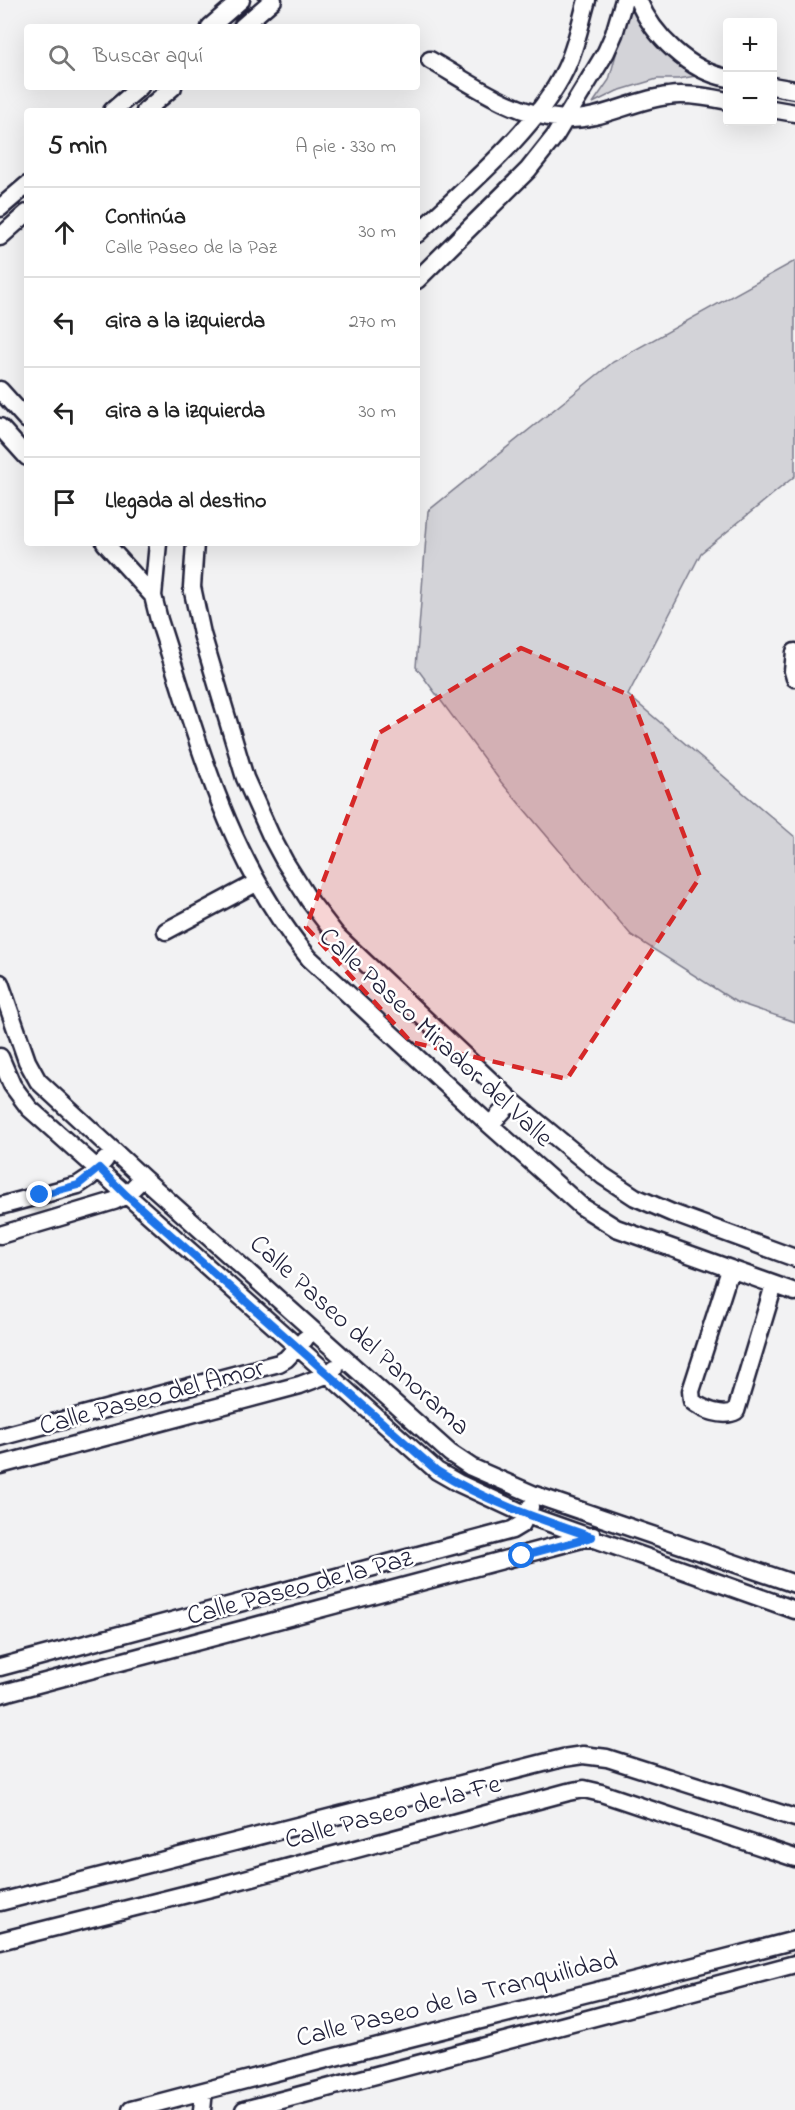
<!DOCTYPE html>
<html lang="es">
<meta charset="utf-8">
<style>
:root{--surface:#fff;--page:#f6f6f6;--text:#222;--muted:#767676;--line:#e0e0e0}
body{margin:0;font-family:"Indie Flower",sans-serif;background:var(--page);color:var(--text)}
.controls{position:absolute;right:18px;top:18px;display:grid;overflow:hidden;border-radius:6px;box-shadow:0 6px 24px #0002}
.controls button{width:54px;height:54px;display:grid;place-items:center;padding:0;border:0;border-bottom:2px solid var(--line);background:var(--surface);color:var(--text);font:30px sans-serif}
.stop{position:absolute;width:18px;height:18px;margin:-14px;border:4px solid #1a73e8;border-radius:50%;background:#fff}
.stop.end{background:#1a73e8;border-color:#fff;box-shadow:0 2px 6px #0008}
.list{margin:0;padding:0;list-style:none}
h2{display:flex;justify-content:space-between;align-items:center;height:78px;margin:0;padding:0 24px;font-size:26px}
h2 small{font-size:20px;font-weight:400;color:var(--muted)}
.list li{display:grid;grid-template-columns:39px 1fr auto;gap:18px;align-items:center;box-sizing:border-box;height:90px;padding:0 24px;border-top:2px solid var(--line)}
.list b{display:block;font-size:22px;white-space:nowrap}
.list p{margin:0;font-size:20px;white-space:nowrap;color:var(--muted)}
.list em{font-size:20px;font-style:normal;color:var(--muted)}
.icon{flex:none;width:33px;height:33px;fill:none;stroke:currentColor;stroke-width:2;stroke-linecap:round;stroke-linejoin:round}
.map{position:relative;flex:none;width:795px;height:2110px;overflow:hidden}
.search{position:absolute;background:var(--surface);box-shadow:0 6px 24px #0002;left:24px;top:24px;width:396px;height:66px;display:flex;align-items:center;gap:15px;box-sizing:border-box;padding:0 21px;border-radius:6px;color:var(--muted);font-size:22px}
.panel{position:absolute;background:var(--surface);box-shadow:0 6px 24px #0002;left:24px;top:108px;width:396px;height:438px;border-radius:6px}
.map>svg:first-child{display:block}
.green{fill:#d3d3d8;stroke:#7a7a8a;stroke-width:1.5}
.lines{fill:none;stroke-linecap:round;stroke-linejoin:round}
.minor-casing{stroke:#22223b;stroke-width:21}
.minor{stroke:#fff;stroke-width:16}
.route{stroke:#1a73e8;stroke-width:8}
.marked{fill:#d62828;fill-opacity:0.2;stroke:#d62828;stroke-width:4.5;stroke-dasharray:12 8;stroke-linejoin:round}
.labels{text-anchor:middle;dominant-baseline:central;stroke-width:5;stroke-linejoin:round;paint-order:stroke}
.street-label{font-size:27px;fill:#22223b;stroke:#fff}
</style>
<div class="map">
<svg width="795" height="2110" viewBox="0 0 795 2110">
<rect width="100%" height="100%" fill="#f2f2f3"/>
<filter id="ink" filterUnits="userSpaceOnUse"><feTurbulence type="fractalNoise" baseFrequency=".0167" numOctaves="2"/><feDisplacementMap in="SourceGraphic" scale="12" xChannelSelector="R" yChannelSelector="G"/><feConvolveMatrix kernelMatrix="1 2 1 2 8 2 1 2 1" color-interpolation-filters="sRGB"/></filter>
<g filter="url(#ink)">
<path class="green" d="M 630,3 C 651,34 665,53 696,76 L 678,79 L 657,79 L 617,91 L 593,103 L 609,80 Z
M 795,261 L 795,476 L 701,553 L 628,695 L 795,837 L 795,1022 L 736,1002 L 631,935 L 501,782 L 416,667 L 428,511 L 613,362 Z"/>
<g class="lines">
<defs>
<path id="minor" d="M 638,0 C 653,36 689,71 728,78
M 210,27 L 241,0
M 242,27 L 273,0
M 430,60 C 472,84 515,116 564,119 C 601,121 632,100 668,96 C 686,93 709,97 728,101
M 772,86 L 795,90
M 772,109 L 795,113
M 112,111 L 140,87
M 145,111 L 173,87
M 0,208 L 27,185
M 417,234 C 465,188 536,130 565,70 C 576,48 580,24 587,0
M 0,237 L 27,213
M 417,280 L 528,170 L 555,136 L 606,52 L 614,34 L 624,0
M 0,390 L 27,420
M 0,427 L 27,457
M 105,543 L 153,596
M 158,543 L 153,596 L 159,620 C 198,740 227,859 309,958 L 490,1125 L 581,1206 L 616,1228 L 795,1292
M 195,543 L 192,587 L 202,634 L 245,778 L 271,836 L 285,862 L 309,900 L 336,935 L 512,1101 L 603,1176 L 635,1197 L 672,1213 L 795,1258
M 795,652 L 793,671 L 795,678
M 166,931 L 256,883
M 0,983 L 27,1061 L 38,1081 L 143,1178 L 450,1453 L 471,1467 L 535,1495 L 795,1584
M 0,1057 L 12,1085 L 29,1108 L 437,1471 L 458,1483 L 527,1515 L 795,1610
M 490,1125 L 512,1101
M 0,1206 L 78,1185 L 90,1177 L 105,1160
M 0,1235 L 114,1201 L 126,1195 L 143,1178
M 730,1270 L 691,1391 L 692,1401 C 703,1410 724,1418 736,1411 L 774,1285
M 0,1437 L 279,1363 L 286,1359 L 305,1339
M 0,1465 L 300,1385 L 329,1374 L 335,1368
M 0,1667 L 512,1530 L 522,1524 L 530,1507
M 0,1694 L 593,1536
M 0,1902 L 563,1758 L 583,1755 L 607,1758 L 795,1818
M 0,1941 L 219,1886 L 568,1792 L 584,1789 L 601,1793 L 795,1858
M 131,2110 C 352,2051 574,1998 795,1940
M 202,2110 L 204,2091
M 244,2110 L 795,1964"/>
</defs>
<use href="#minor" class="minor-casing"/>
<use href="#minor" class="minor"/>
</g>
</g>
<g class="lines" filter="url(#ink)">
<path class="route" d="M 40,1195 L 78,1185 L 99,1168 L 126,1195 L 437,1471 C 485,1501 539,1519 592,1537 L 522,1556"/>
</g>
<path class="marked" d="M 521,648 L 631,696 L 700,877 L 567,1079 L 411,1042 L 306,927 L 379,733 Z"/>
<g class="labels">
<g class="street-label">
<text transform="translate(435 1038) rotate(43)">Calle Paseo Mirador del Valle</text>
<text transform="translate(359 1336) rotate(42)">Calle Paseo del Panorama</text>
<text transform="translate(152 1398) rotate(-15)">Calle Paseo del Amor</text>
<text transform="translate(300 1588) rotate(-15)">Calle Paseo de la Paz</text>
<text transform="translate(393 1813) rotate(-15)">Calle Paseo de la Fe</text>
<text transform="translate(457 2000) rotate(-14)">Calle Paseo de la Tranquilidad</text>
</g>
</g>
</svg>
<div class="controls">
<button>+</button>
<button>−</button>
</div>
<div class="stop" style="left:522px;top:1556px"></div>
<div class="stop end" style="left:40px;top:1195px"></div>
<div class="search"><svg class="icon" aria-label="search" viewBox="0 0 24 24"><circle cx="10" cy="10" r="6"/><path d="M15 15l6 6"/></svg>Buscar aquí</div>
<section class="panel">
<h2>5 min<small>A pie · 330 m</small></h2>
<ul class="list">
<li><svg class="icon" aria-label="ahead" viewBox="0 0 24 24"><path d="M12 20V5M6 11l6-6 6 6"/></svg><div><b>Continúa</b><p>Calle Paseo de la Paz</p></div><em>30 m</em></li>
<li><svg class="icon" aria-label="left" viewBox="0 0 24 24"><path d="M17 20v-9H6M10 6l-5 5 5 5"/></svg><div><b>Gira a la izquierda</b></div><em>270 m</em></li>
<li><svg class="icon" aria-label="left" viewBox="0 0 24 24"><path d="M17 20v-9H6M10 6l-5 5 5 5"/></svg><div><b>Gira a la izquierda</b></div><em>30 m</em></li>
<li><svg class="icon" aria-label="arrive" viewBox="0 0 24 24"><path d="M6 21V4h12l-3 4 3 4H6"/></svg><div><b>Llegada al destino</b></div></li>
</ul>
</section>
</div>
